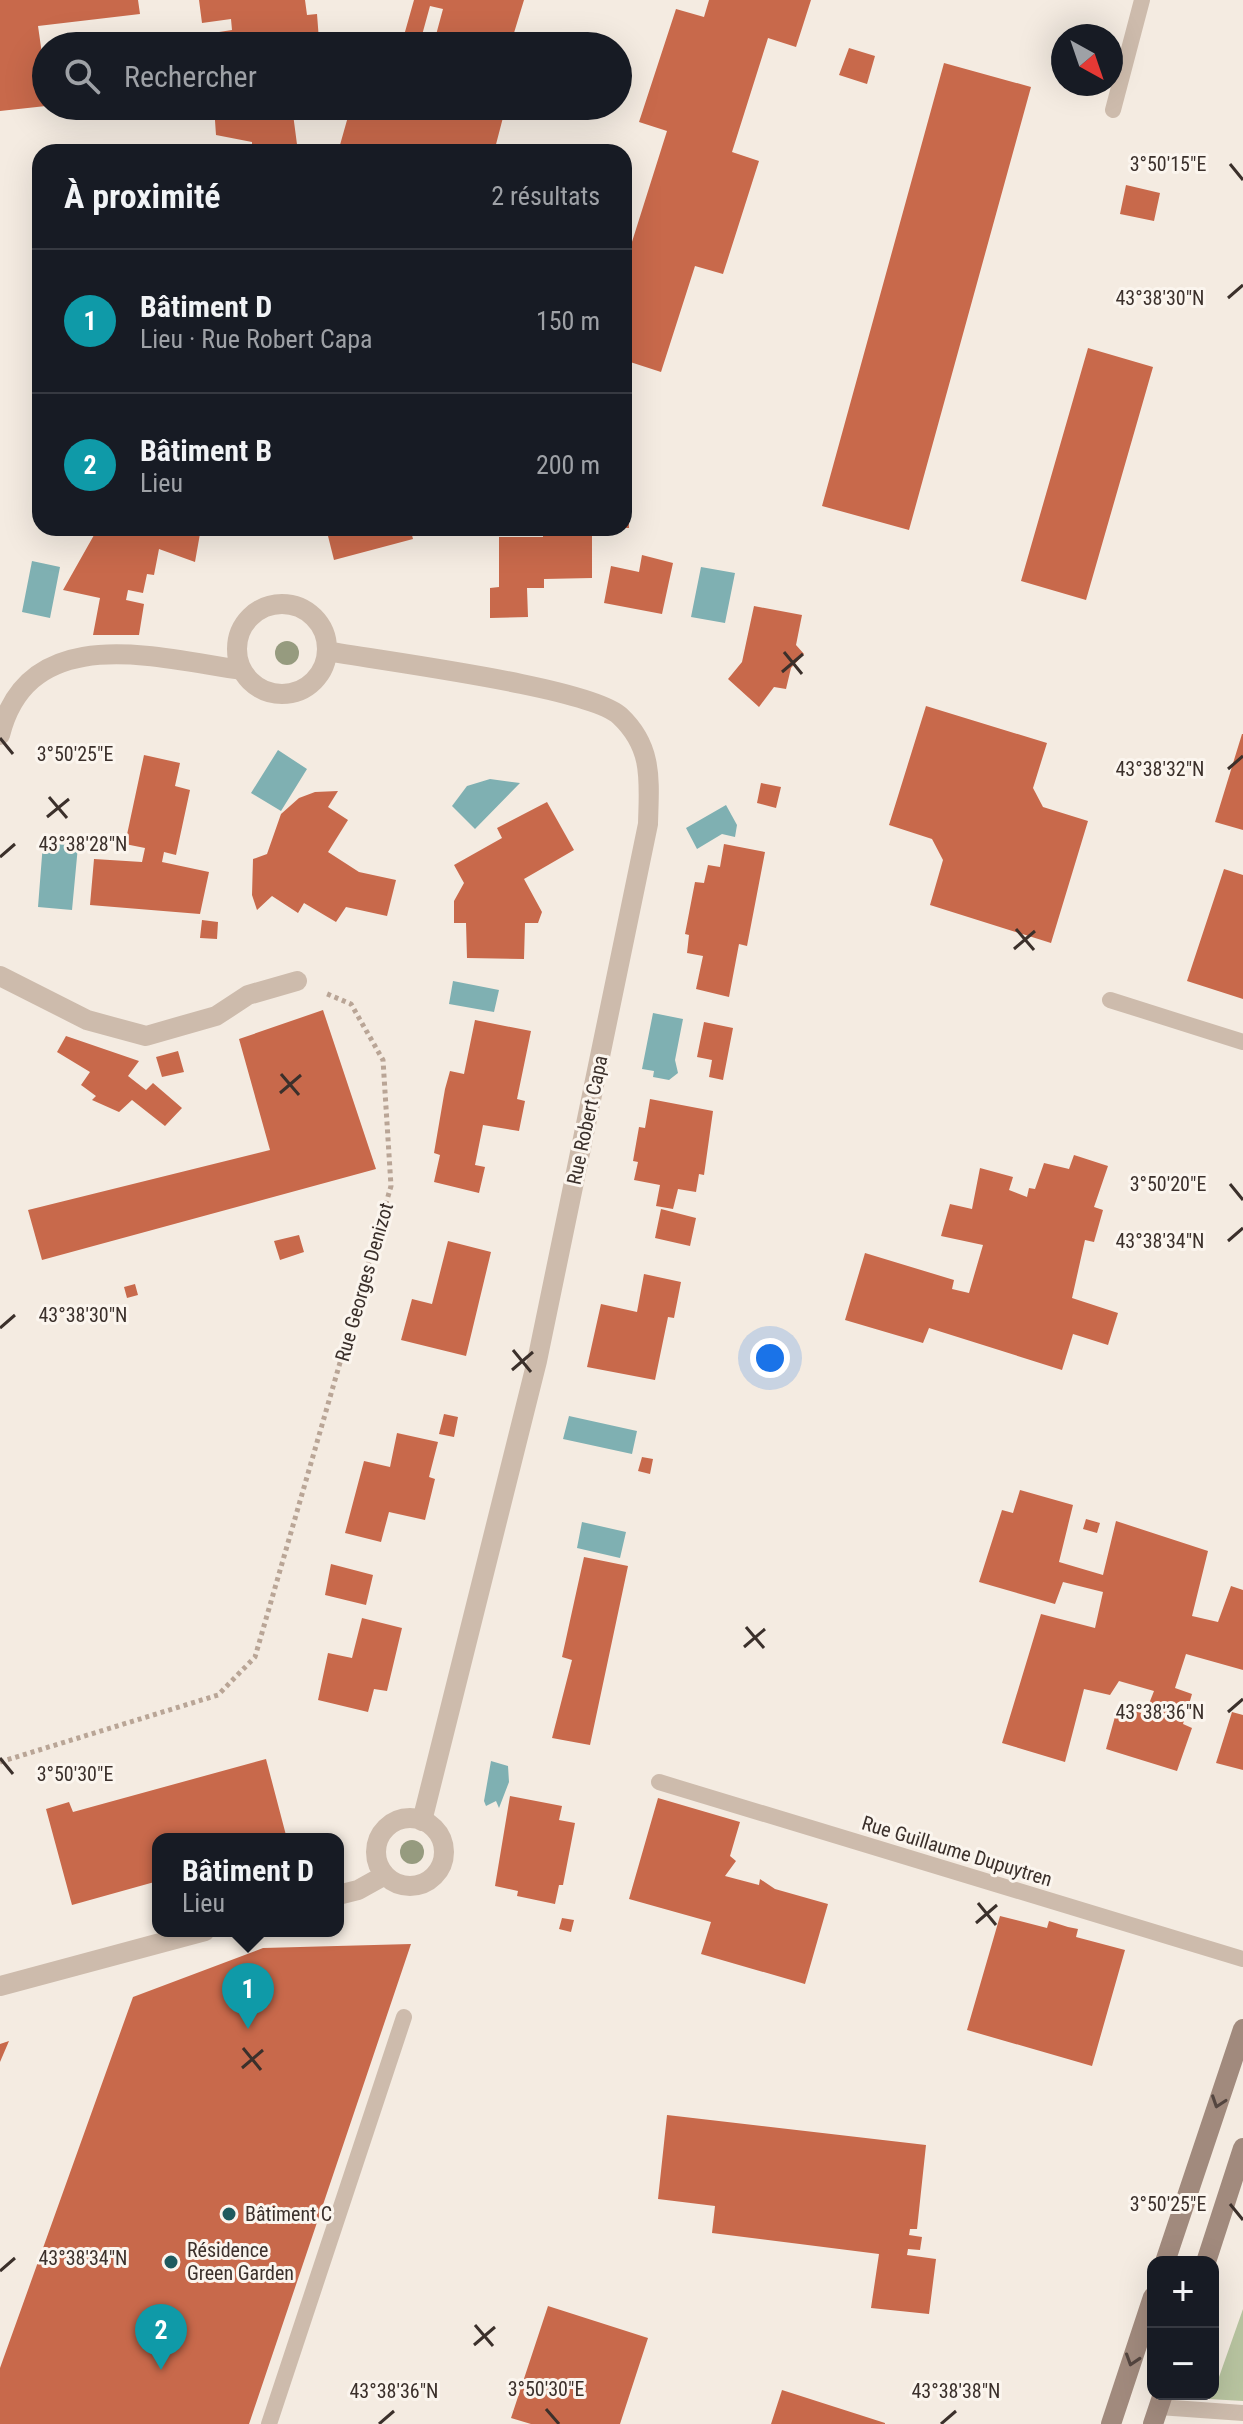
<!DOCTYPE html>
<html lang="fr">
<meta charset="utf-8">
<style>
:root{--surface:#171b24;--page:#20242c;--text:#f1f3f6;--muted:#9ea1a6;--line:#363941;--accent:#92aeb2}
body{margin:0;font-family:"Roboto Condensed",sans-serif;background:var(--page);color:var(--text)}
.controls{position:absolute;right:24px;bottom:24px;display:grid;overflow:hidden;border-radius:16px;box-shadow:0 8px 32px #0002}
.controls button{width:72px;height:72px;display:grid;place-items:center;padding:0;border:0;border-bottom:2px solid var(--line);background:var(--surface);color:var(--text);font:40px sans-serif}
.compass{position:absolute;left:1051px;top:24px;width:72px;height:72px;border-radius:50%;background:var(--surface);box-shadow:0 8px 32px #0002;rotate:140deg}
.you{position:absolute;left:770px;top:1358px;width:28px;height:28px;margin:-20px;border:6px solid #fff;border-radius:50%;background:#1a73e8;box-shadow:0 0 0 12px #1a73e833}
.badge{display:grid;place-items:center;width:52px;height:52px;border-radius:50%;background:var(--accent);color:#fff;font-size:26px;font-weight:700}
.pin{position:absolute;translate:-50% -66px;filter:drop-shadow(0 2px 4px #0008)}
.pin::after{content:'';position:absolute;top:42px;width:28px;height:24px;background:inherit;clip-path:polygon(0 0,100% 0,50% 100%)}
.popup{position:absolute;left:152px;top:1833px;width:192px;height:104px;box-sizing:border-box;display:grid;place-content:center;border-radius:16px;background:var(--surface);filter:drop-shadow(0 2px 6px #0005);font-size:26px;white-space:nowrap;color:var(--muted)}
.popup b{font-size:30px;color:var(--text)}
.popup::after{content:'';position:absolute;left:50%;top:100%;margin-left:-16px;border:16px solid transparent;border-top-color:var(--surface)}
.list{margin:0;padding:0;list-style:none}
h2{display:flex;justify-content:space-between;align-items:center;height:104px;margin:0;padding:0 32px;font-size:34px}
h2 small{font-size:26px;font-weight:400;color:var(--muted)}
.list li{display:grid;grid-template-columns:52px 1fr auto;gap:24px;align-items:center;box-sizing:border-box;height:144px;padding:0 32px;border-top:2px solid var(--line)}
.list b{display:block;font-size:30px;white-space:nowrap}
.list p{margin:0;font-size:26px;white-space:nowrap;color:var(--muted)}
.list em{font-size:26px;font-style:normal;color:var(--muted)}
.icon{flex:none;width:44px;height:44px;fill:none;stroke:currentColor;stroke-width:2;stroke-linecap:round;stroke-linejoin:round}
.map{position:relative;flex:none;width:1243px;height:2424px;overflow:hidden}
.search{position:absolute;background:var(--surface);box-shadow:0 8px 32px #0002;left:32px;top:32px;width:600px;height:88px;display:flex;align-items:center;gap:20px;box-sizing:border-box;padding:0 28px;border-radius:44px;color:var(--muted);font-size:30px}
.panel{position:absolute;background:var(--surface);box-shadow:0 8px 32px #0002;left:32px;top:144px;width:600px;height:392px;border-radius:24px}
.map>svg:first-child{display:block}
.green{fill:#b8c4a0}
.water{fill:#7fb0b2}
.building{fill:#c8694b}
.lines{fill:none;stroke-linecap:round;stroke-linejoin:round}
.path{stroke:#b9a596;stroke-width:5;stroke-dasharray:4 4;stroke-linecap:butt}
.lane{stroke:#cdbbac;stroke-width:16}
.street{stroke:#cdbbac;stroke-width:20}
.secondary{stroke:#a18a7d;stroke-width:20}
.tree{fill:#969b7f}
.oneway{stroke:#544640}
.ticks{fill:none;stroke:#3b302b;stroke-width:3}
.poi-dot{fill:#1f5a5e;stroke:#fbf5ee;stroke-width:3}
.labels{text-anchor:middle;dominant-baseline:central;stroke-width:6;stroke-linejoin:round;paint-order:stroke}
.street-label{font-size:20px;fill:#3b302b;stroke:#fbf5ee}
.poi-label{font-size:20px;fill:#3b302b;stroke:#fbf5ee;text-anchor:start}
.ticks-label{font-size:20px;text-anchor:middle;fill:#3b302b;stroke:#fbf5ee;stroke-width:6;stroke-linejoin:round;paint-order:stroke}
</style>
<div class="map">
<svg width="1243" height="2424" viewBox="0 0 1243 2424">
<rect width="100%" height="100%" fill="#f4ebe1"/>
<path class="green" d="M 1243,2309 L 1243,2401 L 1209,2399 L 1213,2394 Z"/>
<path class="water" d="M 32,561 L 60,567 L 50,618 L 22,612 Z
M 701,567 L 735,573 L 725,623 L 691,617 Z
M 278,750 L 307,769 L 281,811 L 251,793 Z
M 490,779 L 520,783 L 475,829 L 452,806 L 467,786 Z
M 726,805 L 737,825 L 735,837 L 722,834 L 697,849 L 686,828 Z
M 43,843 L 78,846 L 72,910 L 38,907 Z
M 453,981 L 499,990 L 494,1012 L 449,1004 Z
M 653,1013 L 683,1019 L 675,1060 L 678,1073 L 669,1080 L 653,1077 L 654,1071 L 642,1069 Z
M 569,1416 L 637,1431 L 632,1454 L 563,1439 Z
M 582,1522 L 626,1532 L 620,1558 L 577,1548 Z
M 491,1761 L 508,1766 L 509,1782 L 499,1808 L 496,1801 L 486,1806 L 484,1801 Z"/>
<path class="building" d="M 0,0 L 138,0 L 140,14 L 38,26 L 42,54 L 46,53 L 46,106 L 0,111 Z
M 199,0 L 305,0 L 307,15 L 317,14 L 319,40 L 309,41 L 310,46 L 221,46 L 219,32 L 232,30 L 231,19 L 202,23 Z
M 414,0 L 524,0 L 510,46 L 433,46 L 443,9 L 430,6 L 419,46 L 401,46 Z
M 709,0 L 811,0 L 796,47 L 768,38 L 732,152 L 759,161 L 723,274 L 695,266 L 661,372 L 624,360 L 624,243 L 631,245 L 667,131 L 639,122 L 676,9 L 704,17 Z
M 849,48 L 875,56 L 867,84 L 839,75 Z
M 944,63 L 1031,87 L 909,530 L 822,506 Z
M 214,106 L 318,106 L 318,111 L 293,114 L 298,152 L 269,152 L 268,145 L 252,147 L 252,142 L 216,135 Z
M 351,106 L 382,114 L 384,106 L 506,106 L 494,152 L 338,152 Z
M 1126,185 L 1160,193 L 1154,221 L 1120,214 Z
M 1088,348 L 1153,367 L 1086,600 L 1021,581 Z
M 628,502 L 629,528 L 624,528 L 624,503 Z
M 98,528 L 201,528 L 195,562 L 159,549 L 154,575 L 147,574 L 143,593 L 128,590 L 126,600 L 144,604 L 139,635 L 93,635 L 100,598 L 63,590 Z
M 326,528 L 410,528 L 413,539 L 334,560 Z
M 420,528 L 448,528 L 446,536 L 419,532 Z
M 543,528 L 592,528 L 592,578 L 544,579 L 544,588 L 527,588 L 528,617 L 490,618 L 490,588 L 499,587 L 499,537 L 543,537 Z
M 642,555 L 673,563 L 662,614 L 604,603 L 611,566 L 639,572 Z
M 754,606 L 802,615 L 796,645 L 804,654 L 791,668 L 786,689 L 774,687 L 759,707 L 728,679 L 742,662 Z
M 926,706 L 1047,743 L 1033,788 L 1043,807 L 1088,821 L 1051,943 L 930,905 L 943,860 L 932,839 L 889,825 Z
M 1242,734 L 1243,734 L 1243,830 L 1215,822 Z
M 144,755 L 180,763 L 175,786 L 190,790 L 176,855 L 164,852 L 162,862 L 209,872 L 200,914 L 90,905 L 94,859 L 142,862 L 145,848 L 125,844 Z
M 761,783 L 781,787 L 776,808 L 757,803 Z
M 338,791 L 328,807 L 348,820 L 328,852 L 359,872 L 396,880 L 387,916 L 346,907 L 336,922 L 304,903 L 298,913 L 272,896 L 257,910 L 252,895 L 253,859 L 267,854 L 281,814 L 299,798 L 315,792 Z
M 547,802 L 574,850 L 524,879 L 542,912 L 538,923 L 525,923 L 524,959 L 467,958 L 466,923 L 454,923 L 454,901 L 464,883 L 454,865 L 502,838 L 497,828 Z
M 724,844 L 765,852 L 747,946 L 739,944 L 729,997 L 696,989 L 703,956 L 687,953 L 689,935 L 685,934 L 695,882 L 704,883 L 708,865 L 720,867 Z
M 1224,869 L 1243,875 L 1243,999 L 1187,981 Z
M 202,920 L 218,922 L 217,939 L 200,938 Z
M 323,1010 L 376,1169 L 42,1260 L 28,1210 L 270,1150 L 239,1039 Z
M 475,1020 L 531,1031 L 517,1099 L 525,1101 L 519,1131 L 483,1125 L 475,1165 L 485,1167 L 479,1193 L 434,1182 L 440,1155 L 434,1153 L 445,1089 L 450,1071 L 464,1074 Z
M 704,1022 L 733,1028 L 723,1080 L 709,1077 L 712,1060 L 697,1057 Z
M 66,1036 L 139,1061 L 128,1076 L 146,1090 L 153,1083 L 182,1108 L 165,1126 L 132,1100 L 119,1112 L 92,1100 L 96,1096 L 81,1085 L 90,1072 L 57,1052 Z
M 178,1051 L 184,1072 L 162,1077 L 156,1057 Z
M 650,1099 L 713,1111 L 704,1175 L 699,1174 L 696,1192 L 678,1189 L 673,1209 L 656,1206 L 660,1185 L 634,1180 L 638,1162 L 633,1161 L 639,1127 L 645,1128 Z
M 1074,1155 L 1108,1166 L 1094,1207 L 1103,1210 L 1094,1242 L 1085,1240 L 1072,1298 L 1118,1313 L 1108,1345 L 1073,1334 L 1062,1370 L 929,1328 L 923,1343 L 845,1320 L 865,1253 L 954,1280 L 952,1289 L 969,1293 L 983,1245 L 941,1236 L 950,1204 L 972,1209 L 980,1168 L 1013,1177 L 1009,1190 L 1027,1197 L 1029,1188 L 1035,1189 L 1044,1163 L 1069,1169 Z
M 661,1209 L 696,1218 L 690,1246 L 655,1238 Z
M 299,1235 L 304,1252 L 280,1260 L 274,1241 Z
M 448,1241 L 491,1252 L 466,1356 L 401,1340 L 412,1299 L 432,1304 Z
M 644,1274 L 681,1282 L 674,1318 L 668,1317 L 655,1380 L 587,1367 L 601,1304 L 637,1312 Z
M 135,1284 L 138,1295 L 127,1298 L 124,1287 Z
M 444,1414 L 458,1417 L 454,1437 L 439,1434 Z
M 397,1433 L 438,1442 L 429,1477 L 435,1479 L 425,1520 L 389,1512 L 381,1542 L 345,1533 L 364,1461 L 390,1467 Z
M 642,1457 L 653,1459 L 650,1474 L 638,1471 Z
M 1020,1490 L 1073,1505 L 1059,1562 L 1103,1575 L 1116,1521 L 1208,1551 L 1192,1616 L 1218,1622 L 1231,1586 L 1243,1590 L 1243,1670 L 1186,1654 L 1175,1688 L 1192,1694 L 1183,1724 L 1192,1728 L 1177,1771 L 1106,1749 L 1118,1706 L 1145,1714 L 1154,1691 L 1119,1681 L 1110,1695 L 1084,1689 L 1065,1762 L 1002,1743 L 1041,1614 L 1095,1628 L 1103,1592 L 1063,1582 L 1055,1604 L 979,1582 L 1002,1510 L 1013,1513 Z
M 1086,1519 L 1100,1523 L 1097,1533 L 1083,1529 Z
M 584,1557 L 628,1566 L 590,1745 L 552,1738 L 572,1660 L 562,1657 Z
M 331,1564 L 373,1575 L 366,1605 L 325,1595 Z
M 362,1618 L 402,1628 L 387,1691 L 374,1689 L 368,1712 L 318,1700 L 328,1653 L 352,1658 Z
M 1232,1712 L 1243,1715 L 1243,1770 L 1216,1763 Z
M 266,1759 L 287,1839 L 158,1839 L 158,1881 L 72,1905 L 46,1809 L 69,1802 L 73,1812 Z
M 510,1796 L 562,1806 L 559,1820 L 575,1823 L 563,1885 L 559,1885 L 555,1904 L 517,1896 L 518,1891 L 495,1886 Z
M 658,1798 L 740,1822 L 730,1856 L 736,1861 L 725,1876 L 759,1885 L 760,1879 L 775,1889 L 828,1904 L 805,1984 L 701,1954 L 711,1922 L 629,1899 Z
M 1000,1916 L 1047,1928 L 1049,1921 L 1068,1927 L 1078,1929 L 1076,1937 L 1125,1950 L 1092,2066 L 967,2030 Z
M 562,1918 L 574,1920 L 571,1932 L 559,1929 Z
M 411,1944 L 249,2424 L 0,2424 L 0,2368 L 133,1997 L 263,1948 Z
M 9,2041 L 0,2062 L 0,2044 Z
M 667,2115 L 926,2145 L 917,2229 L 910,2229 L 909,2235 L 922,2237 L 920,2250 L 908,2249 L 907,2255 L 936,2259 L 929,2314 L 871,2308 L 879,2254 L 712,2233 L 715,2206 L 658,2199 Z
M 548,2306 L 648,2338 L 620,2424 L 531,2424 L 511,2418 Z
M 782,2390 L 885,2423 L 885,2424 L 771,2424 Z"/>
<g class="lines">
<path class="path" d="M 0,1762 L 218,1695 L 255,1657 L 391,1186 L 383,1060 L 351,1004 L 325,993"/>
<path class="lane" d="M 1113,110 L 1142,0
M 1110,1000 L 1243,1042
M 659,1782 L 1243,1959
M 1159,2407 L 1243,2413
M 269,2424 L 404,2017"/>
<path class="street" d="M237 649a45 45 0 1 1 90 0a45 45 0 1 1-90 0Z
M 327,651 C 380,661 590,687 620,716 C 654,748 649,782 648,824 L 537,1361 L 422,1821
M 0,735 C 29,620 157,658 242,670
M 0,976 L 87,1020 L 146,1036 L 216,1016 L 248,995 L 297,981
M376 1852a34 34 0 1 1 68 0a34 34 0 1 1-68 0Z
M 338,1895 L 358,1890 L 385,1875
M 0,1986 L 205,1931"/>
<path class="secondary" d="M 1165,2262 L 1243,2029
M 1206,2262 L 1243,2148
M 1111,2424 L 1153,2297
M 1153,2424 L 1163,2394"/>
</g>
<g class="tree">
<circle cx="287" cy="653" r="12"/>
<circle cx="412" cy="1852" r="12"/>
</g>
<defs><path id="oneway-chevron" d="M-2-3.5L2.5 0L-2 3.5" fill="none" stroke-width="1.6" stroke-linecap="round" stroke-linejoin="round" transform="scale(2)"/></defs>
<g class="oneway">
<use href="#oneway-chevron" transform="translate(1218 2102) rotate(109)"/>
<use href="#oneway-chevron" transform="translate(1132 2360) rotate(108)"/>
</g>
<path class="ticks" d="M 1230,164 L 1243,180M 1228,298 L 1243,285M 784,652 L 802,674M 782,672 L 803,654M 0,738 L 13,754M 1228,769 L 1243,756M 49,797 L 67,818M 47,817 L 69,799M 0,857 L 15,844M 1016,929 L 1034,950M 1014,949 L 1035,931M 281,1074 L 299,1095M 280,1093 L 301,1075M 1230,1184 L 1243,1200M 1228,1241 L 1243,1228M 0,1328 L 15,1315M 513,1350 L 531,1372M 512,1370 L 533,1352M 746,1627 L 764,1648M 744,1647 L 765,1629M 1228,1712 L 1243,1699M 0,1758 L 13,1774M 978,1903 L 996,1925M 976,1923 L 997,1905M 243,2048 L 261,2070M 242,2068 L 263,2050M 1230,2204 L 1243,2220M 0,2271 L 15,2258M 475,2325 L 493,2346M 474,2345 L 495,2327M 546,2409 L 559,2424M 379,2424 L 394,2411M 941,2424 L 956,2411"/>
<g class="poi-dot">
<circle cx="229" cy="2214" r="8"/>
<circle cx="171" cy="2262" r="8"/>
</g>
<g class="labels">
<g class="street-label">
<text transform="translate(587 1120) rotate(-78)">Rue Robert Capa</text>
<text transform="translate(364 1282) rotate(-74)">Rue Georges Denizot</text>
<text transform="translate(957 1851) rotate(17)">Rue Guillaume Dupuytren</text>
</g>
<g class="poi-label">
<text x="245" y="2214">Bâtiment C</text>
<text x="187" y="2250">Résidence<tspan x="187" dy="23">Green Garden</tspan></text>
</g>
</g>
<g class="ticks-label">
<text x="1168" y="171">3°50'15"E</text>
<text x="1160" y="305">43°38'30"N</text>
<text x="75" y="761">3°50'25"E</text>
<text x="1160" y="776">43°38'32"N</text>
<text x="83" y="851">43°38'28"N</text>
<text x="1168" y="1191">3°50'20"E</text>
<text x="1160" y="1248">43°38'34"N</text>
<text x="83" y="1322">43°38'30"N</text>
<text x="1160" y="1719">43°38'36"N</text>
<text x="75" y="1781">3°50'30"E</text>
<text x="1168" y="2211">3°50'25"E</text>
<text x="83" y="2265">43°38'34"N</text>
<text x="546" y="2396">3°50'30"E</text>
<text x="394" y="2398">43°38'36"N</text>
<text x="956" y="2398">43°38'38"N</text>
</g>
</svg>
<div class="controls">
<button>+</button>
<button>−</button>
</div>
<svg class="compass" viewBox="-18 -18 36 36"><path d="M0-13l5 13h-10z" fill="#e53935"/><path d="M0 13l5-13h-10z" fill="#9ea1a6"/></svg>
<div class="you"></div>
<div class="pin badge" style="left:248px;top:2029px;background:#0f9aa8">1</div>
<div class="popup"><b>Bâtiment D</b>Lieu</div>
<div class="pin badge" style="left:161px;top:2370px;background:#0f9aa8">2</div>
<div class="search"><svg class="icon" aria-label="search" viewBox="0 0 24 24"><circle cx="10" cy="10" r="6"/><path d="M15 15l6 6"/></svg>Rechercher</div>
<section class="panel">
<h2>À proximité<small>2 résultats</small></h2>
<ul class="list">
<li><span class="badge" style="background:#0f9aa8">1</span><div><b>Bâtiment D</b><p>Lieu · Rue Robert Capa</p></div><em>150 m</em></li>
<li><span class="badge" style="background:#0f9aa8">2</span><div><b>Bâtiment B</b><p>Lieu</p></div><em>200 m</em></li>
</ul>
</section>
</div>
